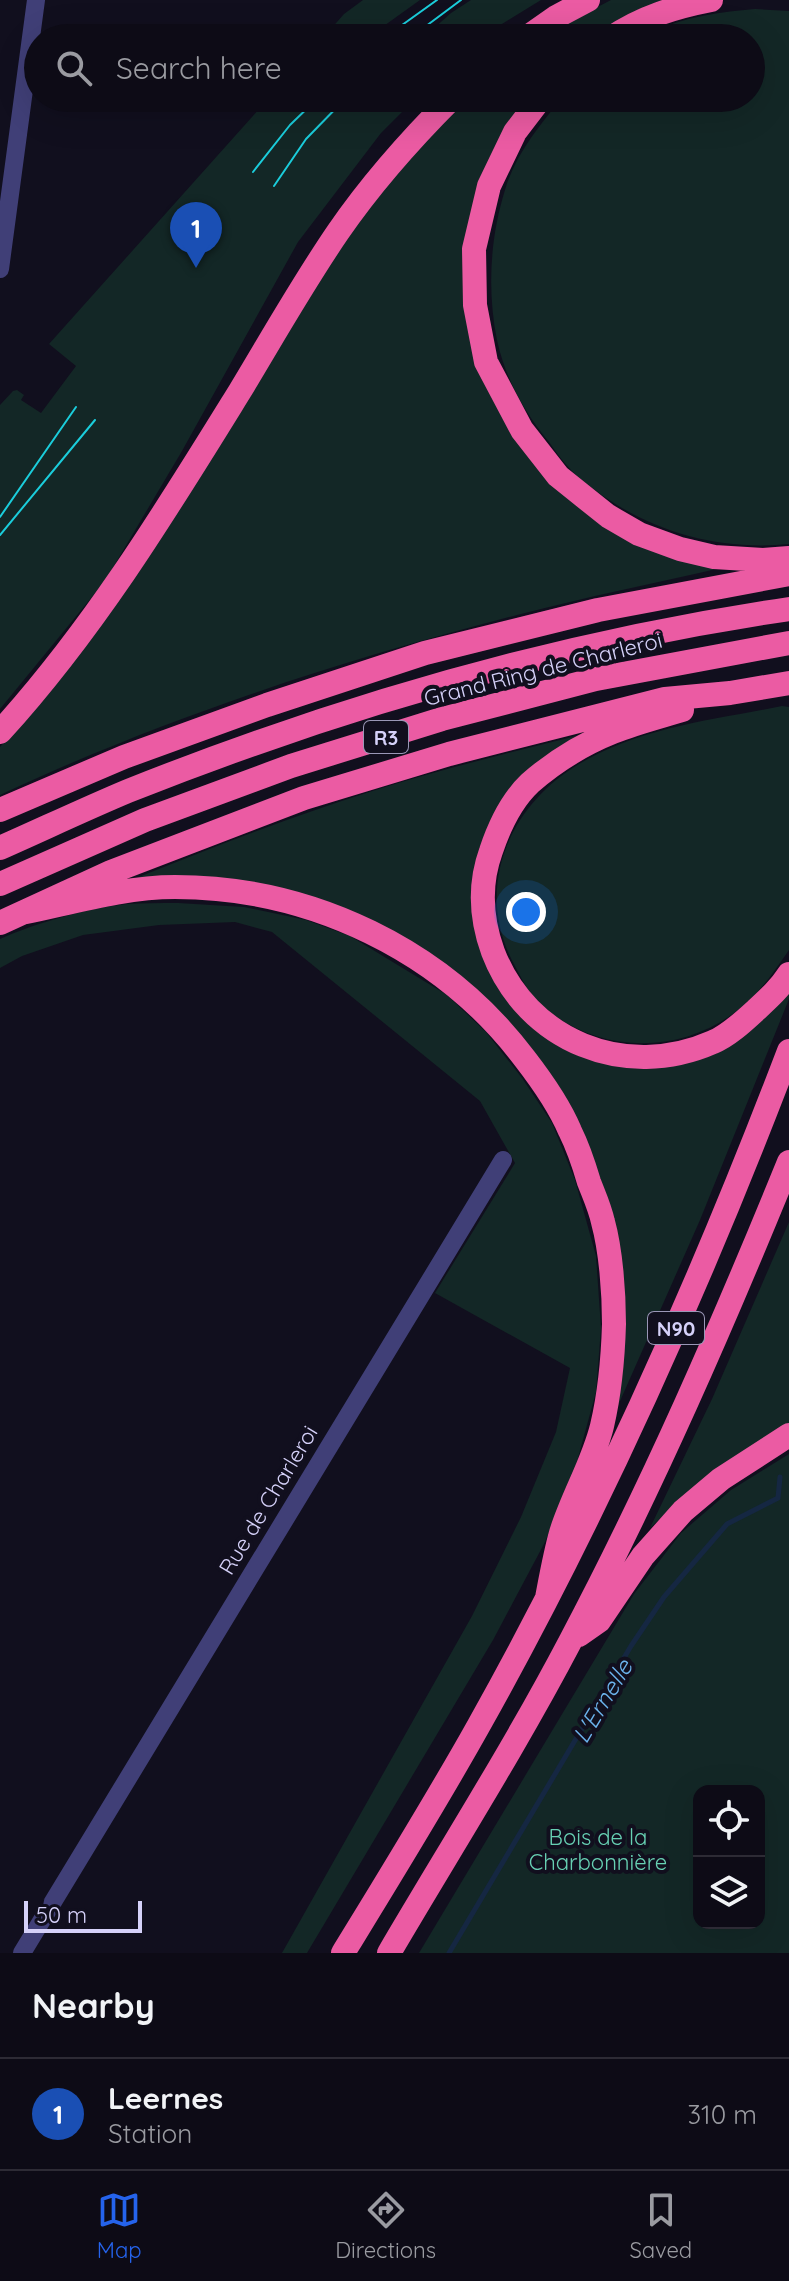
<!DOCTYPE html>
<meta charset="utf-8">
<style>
:root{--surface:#0d0b16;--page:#16141f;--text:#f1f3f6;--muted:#9a9ba1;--line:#2d2b35;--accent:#2563eb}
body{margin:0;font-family:Quicksand,sans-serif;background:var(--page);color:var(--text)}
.controls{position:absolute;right:24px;bottom:24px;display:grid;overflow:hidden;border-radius:16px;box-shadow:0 8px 32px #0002}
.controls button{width:72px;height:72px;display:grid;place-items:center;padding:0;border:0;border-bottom:2px solid var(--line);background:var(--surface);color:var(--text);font:40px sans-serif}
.scale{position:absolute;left:24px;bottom:20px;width:118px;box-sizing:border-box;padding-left:8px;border:4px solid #d5d1f9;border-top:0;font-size:22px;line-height:28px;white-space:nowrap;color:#d5d1f9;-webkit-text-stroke:6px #110f1e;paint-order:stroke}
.you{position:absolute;left:526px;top:912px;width:28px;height:28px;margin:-20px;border:6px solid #fff;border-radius:50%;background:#1a73e8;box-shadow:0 0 0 12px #1a73e833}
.badge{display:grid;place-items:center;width:52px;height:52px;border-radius:50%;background:var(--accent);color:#fff;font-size:26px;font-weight:700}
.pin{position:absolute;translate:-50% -66px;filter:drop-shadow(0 2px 4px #0008)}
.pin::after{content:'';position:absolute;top:42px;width:28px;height:24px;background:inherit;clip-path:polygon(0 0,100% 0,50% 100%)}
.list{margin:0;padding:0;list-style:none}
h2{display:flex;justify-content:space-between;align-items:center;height:104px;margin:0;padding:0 32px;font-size:34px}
h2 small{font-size:26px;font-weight:400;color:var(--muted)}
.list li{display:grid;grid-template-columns:52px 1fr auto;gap:24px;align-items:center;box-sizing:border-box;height:112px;padding:0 32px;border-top:2px solid var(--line)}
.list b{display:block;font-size:30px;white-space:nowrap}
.list p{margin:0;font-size:26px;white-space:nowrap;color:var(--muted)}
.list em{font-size:26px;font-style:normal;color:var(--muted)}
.icon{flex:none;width:44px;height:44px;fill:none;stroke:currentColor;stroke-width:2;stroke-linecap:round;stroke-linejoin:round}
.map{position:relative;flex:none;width:789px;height:1953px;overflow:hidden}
.search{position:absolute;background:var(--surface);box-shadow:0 8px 32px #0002;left:24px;right:24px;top:24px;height:88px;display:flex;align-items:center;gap:20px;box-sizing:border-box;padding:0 28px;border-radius:44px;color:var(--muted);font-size:30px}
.sheet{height:216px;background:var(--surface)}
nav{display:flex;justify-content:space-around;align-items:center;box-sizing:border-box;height:112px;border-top:2px solid var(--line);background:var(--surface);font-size:22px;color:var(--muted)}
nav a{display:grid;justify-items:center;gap:4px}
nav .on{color:var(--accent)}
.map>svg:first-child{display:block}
.green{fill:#132726;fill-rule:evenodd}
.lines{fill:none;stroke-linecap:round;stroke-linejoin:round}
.stream{stroke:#152742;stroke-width:5}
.minor{stroke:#403f77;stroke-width:18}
.highway{stroke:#eb5ba3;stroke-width:24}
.tram{stroke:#1bcddb;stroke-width:2}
.labels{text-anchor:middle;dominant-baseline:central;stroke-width:8;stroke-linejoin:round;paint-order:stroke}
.shield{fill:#110f1e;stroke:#9a97b7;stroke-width:2}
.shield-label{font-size:20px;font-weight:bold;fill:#d5d1f9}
.street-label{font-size:22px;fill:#d5d1f9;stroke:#110f1e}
.park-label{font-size:22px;fill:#67d0b3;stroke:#110f1e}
.water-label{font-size:24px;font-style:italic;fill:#6cb4ed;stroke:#110f1e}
</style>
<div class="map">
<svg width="789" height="1953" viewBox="0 0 789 1953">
<rect width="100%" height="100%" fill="#110f1e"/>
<path class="green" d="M 363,0 L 420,0 L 367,38 L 323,38 L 344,14 Z
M 471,0 L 541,0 L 497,27 L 483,38 L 423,38 L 451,13 Z
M 611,0 L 672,0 L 639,12 L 596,38 L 545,38 L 563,25 Z
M 755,9 L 789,11 L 789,544 C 719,551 651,532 595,490 C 587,484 578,478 572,471 C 563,462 556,452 549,442 C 525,413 505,378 497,340 C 487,291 490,238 505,190 C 515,155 539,126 562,98 L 751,98 L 751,38 L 641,38 C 679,17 713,13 755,9 Z
M 269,98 L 416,98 L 381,133 L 298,242 L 182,451 L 105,581 L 0,709 L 0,405 L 13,391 L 17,390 L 24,395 L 21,400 L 41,413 L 76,366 L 49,344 Z
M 466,98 L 532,98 L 485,181 L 472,332 L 562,492 L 725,567 C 656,583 586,597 517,615 C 342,660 164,718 0,795 L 0,747 L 50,691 L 338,252 L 380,191 L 455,108 Z
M 782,706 L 789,707 L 789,950 C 775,970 762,990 743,1006 C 686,1054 606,1056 547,1010 C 532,999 523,982 515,966 C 473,890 507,807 579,764 C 641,727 713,720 782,706 Z
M 588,733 L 485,838 L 509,1002 L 657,1067 L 789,992 L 789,999 L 700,1220 L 613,1417 L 624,1279 L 544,1066 L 341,909 L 124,883 C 190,856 256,830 324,807 C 410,777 499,755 588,733 Z
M 178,903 L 244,907 L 306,920 L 350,936 L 447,995 L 486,1032 L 522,1078 L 552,1123 L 575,1180 L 596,1256 L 601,1328 L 596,1392 L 575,1469 L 545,1542 L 493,1640 L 307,1953 L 282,1953 L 472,1616 L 521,1517 L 556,1432 L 570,1368 L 435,1293 L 515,1163 L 480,1101 L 272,932 L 235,922 L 159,925 L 83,935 L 22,956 L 0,968 L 0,939 C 36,923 88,908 127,904 C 144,903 161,903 178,903 Z
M 789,1222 L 789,1424 L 680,1500 L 650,1528 L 712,1399 Z
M 789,1454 L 789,1953 L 419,1953 L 634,1594 L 681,1533 L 731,1490 ZM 699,1791 L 759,1791 L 759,1923 L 699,1923 Z"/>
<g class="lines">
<path class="stream" d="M 449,1953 L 631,1646 L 664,1597 L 727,1524 L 778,1498 L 780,1477"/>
<path class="minor" d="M 0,269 L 36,0
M 22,1953 L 503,1160"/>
<path class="highway" d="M 526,38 L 556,17 L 588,0
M 611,38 C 642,17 675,7 711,0
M 541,98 L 515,132 L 489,186 L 474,249 L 475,305 L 486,362 L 522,430 L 558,476 L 608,516 L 639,534 L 680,549 L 714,557 L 763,560 L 789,558
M 682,710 C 659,717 635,723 613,732 C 583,744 554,762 530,783 C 511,801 499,827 491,851 C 479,884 481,919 493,952 C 527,1041 625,1081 713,1042 C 728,1036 744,1021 756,1010 C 769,998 780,988 789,974
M 0,732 C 94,629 167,509 240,391 C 272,338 303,283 338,232 C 371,184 411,139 452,98
M 0,810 L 124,757 L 267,705 L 425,653 L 598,610 L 789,574
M 0,848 C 43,829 85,809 128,791 C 339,707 563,642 789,609
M 0,884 L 145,820 L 291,766 L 442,719 L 596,679 L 789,643
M 26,912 C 74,902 125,887 175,887 C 311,887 443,950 525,1059 C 542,1081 559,1105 570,1131 C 578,1147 584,1165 589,1182 C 594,1195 600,1208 603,1222 C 611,1251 614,1293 614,1324 C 613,1358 610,1392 602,1426 C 593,1463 572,1497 561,1533 C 555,1554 551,1577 547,1598
M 0,923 L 111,872 L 304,798 L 449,754 L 665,699 L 730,693 L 789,683
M 579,1635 L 599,1621 L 643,1556 L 683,1511 L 721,1479 L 789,1435
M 343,1953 C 389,1878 436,1802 479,1725 C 600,1509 701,1282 789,1051
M 389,1953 C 450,1849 515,1747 571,1640 C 653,1485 723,1324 789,1162"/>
<path class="tram" d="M 384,38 L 437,0
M 410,38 L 461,0
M 253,172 L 290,125 L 318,98
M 274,186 L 306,139 L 346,98
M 0,517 L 76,407
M 0,535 L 95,420"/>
</g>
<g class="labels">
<g class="shield">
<rect x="364" y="721" width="44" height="32" rx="6"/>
<rect x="648" y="1312" width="56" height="32" rx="6"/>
</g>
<g class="shield-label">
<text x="386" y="737">R3</text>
<text x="676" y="1328">N90</text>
</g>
<g class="street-label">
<text transform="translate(543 669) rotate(-14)">Grand Ring de Charleroi</text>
<text transform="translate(268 1500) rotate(-59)">Rue de Charleroi</text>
</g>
<g class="park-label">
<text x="598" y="1837">Bois de la<tspan x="598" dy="25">Charbonnière</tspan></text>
</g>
<g class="water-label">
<text transform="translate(602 1701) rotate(-59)">L'Ernelle</text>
</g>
</g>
</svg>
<div class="controls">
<button><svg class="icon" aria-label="locate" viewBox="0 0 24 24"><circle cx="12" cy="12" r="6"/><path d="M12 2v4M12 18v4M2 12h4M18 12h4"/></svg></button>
<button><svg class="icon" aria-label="layers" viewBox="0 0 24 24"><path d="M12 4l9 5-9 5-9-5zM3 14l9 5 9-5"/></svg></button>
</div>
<div class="scale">50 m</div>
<div class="you"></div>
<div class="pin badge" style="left:196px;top:268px;background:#1a4fb4">1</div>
<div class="search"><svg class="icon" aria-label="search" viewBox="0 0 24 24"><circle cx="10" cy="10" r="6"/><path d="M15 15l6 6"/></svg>Search here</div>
</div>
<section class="sheet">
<h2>Nearby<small></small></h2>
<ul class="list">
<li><span class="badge" style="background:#1a4fb4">1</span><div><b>Leernes</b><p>Station</p></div><em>310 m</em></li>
</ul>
</section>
<nav>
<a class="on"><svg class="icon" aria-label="map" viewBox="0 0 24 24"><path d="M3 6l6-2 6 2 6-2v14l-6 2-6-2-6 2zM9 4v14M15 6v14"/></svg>Map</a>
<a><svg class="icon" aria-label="directions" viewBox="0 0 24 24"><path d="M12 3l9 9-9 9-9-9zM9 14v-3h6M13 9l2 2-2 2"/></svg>Directions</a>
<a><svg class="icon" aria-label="saved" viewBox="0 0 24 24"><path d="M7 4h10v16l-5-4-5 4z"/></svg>Saved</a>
</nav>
